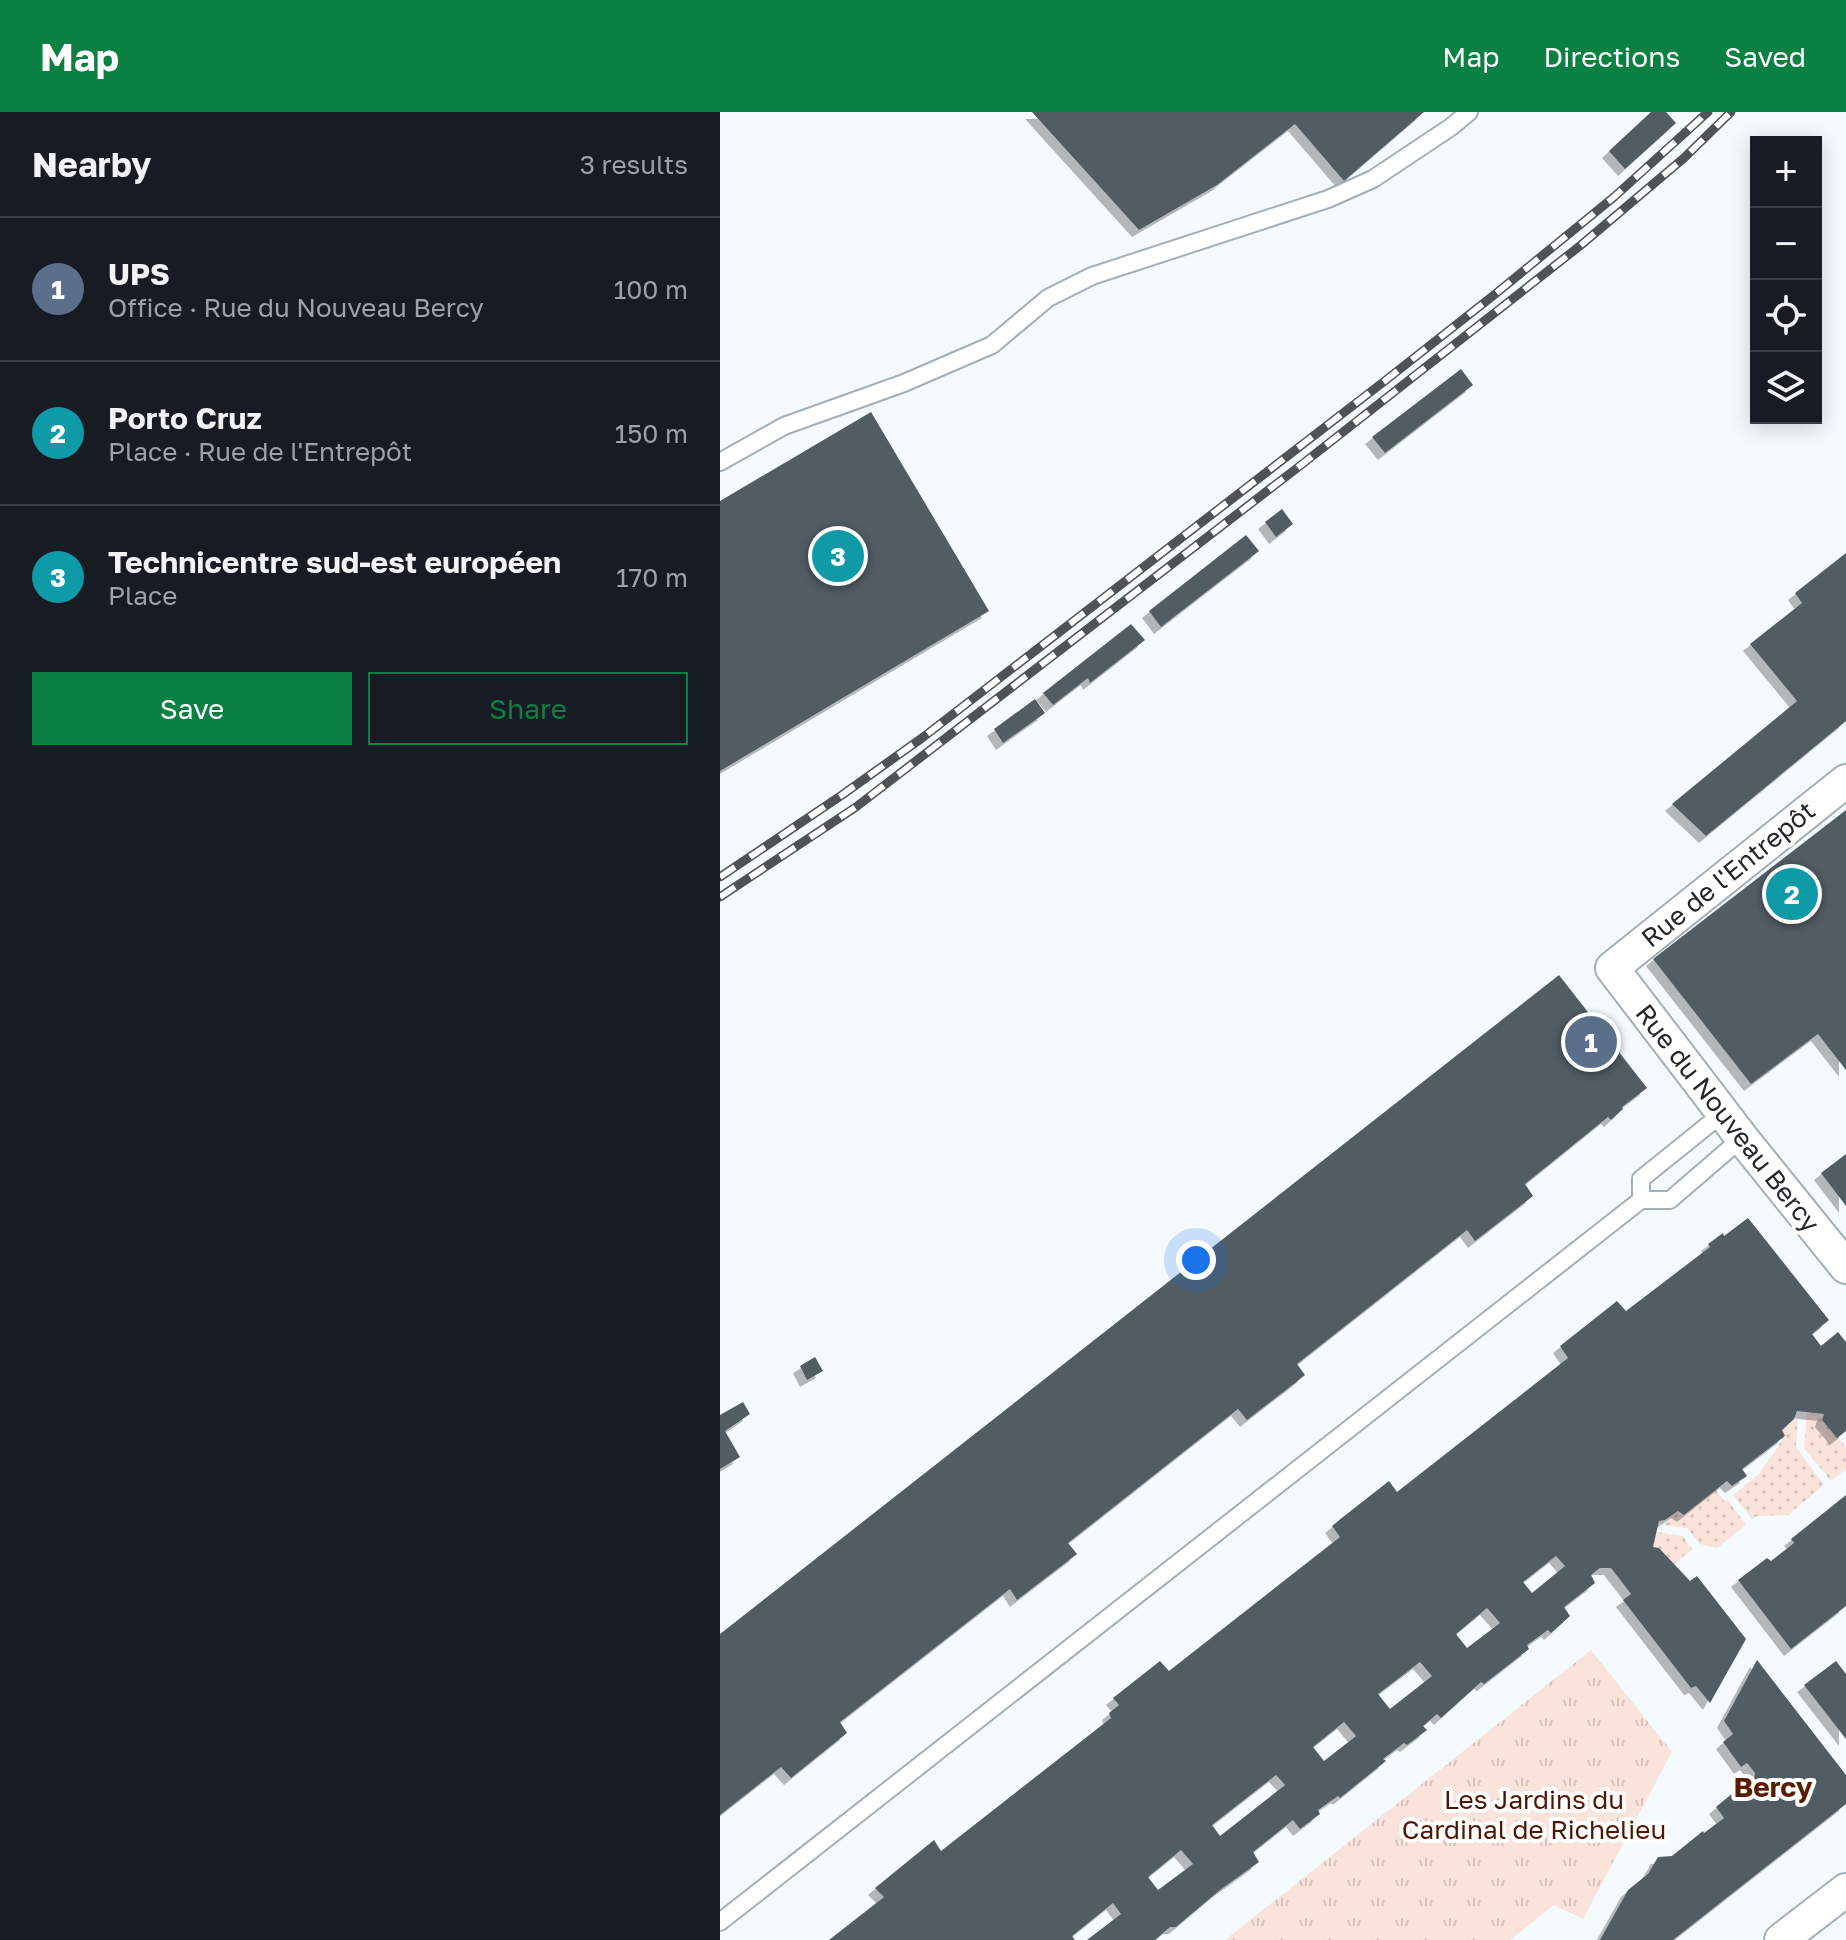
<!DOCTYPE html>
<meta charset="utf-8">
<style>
:root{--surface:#171b24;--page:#242831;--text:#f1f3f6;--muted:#9ea1a6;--line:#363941;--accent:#0b8043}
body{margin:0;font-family:"Golos Text",sans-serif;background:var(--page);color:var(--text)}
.controls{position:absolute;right:24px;top:24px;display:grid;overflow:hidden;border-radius:0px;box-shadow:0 4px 20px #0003}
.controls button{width:72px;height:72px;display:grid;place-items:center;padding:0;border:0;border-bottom:2px solid var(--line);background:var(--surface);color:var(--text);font:40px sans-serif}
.you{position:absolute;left:476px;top:1148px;width:28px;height:28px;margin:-20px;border:6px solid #fff;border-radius:50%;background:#1a73e8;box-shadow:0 0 0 12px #1a73e833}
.badge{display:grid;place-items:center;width:52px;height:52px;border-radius:50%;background:var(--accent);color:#fff;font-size:26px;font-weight:700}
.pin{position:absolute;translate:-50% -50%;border:4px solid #fff;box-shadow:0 2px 8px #0006}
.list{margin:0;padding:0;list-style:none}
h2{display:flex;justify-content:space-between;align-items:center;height:104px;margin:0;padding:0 32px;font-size:34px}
h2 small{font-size:26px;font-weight:400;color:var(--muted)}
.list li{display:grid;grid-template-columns:52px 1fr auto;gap:24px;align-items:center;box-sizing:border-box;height:144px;padding:0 32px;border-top:2px solid var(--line)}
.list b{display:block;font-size:30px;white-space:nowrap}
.list p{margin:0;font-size:26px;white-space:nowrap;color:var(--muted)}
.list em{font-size:26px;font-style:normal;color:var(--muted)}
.actions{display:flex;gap:16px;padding:24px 32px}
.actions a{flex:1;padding:18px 0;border:2px solid var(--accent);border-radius:0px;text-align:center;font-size:28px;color:var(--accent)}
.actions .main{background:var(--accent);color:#fff}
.icon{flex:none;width:44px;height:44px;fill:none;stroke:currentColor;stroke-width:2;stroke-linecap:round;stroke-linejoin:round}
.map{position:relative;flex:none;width:1126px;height:1828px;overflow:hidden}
header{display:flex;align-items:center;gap:48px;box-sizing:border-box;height:112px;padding:0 40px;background:var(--accent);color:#fff}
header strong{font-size:38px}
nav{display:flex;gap:44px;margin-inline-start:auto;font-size:28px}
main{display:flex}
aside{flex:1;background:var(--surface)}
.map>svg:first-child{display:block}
.grass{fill:url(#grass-dots)}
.park{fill:url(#park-tufts)}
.building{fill:#515c64;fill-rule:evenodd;filter:url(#shadow)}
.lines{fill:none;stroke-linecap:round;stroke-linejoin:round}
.lane-casing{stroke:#a3afb8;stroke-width:20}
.street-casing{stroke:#a3afb8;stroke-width:36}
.lane{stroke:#fff;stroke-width:16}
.street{stroke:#fff;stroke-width:32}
.rail-casing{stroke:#4e5356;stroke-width:9}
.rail{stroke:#fff;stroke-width:6;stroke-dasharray:18;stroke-linecap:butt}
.labels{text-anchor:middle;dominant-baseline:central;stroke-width:8;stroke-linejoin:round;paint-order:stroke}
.street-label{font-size:26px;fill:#22272a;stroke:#fff}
.park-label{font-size:26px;fill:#4f1500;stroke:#fff}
.neighbourhood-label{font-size:28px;font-weight:bold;fill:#5b1b00;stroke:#fff}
</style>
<header>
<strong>Map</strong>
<nav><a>Map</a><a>Directions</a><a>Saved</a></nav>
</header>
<main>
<aside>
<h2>Nearby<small>3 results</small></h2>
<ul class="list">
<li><span class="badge" style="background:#5c6f8a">1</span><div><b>UPS</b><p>Office · Rue du Nouveau Bercy</p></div><em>100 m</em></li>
<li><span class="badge" style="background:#0f9aa8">2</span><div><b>Porto Cruz</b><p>Place · Rue de l'Entrepôt</p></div><em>150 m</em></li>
<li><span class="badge" style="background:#0f9aa8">3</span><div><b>Technicentre sud-est européen</b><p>Place</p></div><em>170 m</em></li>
</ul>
<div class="actions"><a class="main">Save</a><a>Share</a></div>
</aside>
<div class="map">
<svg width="1126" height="1828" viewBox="0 0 1126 1828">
<defs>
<pattern id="grass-dots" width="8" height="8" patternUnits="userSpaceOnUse" patternTransform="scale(2)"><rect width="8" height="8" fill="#f9e3db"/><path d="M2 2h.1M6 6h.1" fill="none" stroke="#d5c3bc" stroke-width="1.8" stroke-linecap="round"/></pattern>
<pattern id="park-tufts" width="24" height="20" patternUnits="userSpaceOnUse" patternTransform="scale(2)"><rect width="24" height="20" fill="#f9e3db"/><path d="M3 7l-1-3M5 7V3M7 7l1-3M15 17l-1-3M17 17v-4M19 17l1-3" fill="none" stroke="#d5c3bc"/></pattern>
<filter id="shadow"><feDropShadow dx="-7" dy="7" stdDeviation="0" flood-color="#0004"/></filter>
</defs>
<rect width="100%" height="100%" fill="#f5fafe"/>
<path class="grass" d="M 1087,1300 L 1104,1302 L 1103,1308 L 1126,1335 L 1126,1357 L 1111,1369 L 1084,1336 Z
M 1074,1307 L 1078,1307 L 1076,1335 L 1104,1373 L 1068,1403 L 1037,1404 L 1032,1407 L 1013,1383 L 1039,1362 L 1065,1324 L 1062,1318 Z
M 996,1378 L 1005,1390 L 1008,1388 L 1026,1413 L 997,1436 L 980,1432 L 967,1416 L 944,1413 C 953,1396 979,1387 996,1378 Z
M 936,1420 L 963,1424 L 972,1437 L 953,1453 L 939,1436 L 933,1435 Z"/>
<path class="park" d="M 871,1538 L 952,1640 L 863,1807 L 834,1793 L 790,1828 L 505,1828 Z"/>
<path class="building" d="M 312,0 L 704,0 L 624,69 L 575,12 L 497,73 L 419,118 Z
M 931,0 L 946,0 L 956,11 L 905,57 L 889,39 Z
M 741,257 L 753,273 L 665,341 L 652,325 Z
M 151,300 L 269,499 L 0,659 L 0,389 Z
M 562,397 L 573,412 L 556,425 L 545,410 Z
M 526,423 L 539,439 L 441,515 L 429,499 Z
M 1126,441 L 1126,609 L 986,724 L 952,692 L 1077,589 L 1030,532 L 1082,491 L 1075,481 Z
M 411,512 L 425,528 L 370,571 L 368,566 L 333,593 L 323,581 Z
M 315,587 L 325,601 L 283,631 L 274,617 Z
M 1126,698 L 1126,958 L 1098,922 L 1031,972 L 933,847 Z
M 839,863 L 927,976 L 902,995 L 903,997 L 891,1008 L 888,1005 L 805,1072 L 813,1084 L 755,1129 L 747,1118 L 577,1252 L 585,1263 L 575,1271 L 527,1308 L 518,1297 L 348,1431 L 357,1442 L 297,1488 L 290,1477 L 120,1610 L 127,1621 L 71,1666 L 61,1655 L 0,1703 L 0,1522 Z
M 1126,1042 L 1126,1094 L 1101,1061 Z
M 1028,1106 L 1109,1208 L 1092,1222 L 1101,1234 L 1118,1220 L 1126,1230 L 1126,1319 L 1117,1326 L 1102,1308 L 1104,1302 L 1077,1299 L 1074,1307 L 1062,1318 L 1065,1324 L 1022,1357 L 1027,1364 L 1012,1374 L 1007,1369 L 964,1403 L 958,1399 L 945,1408 L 939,1409 L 933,1435 L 939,1436 L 970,1469 L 977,1464 L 1026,1527 L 990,1591 L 976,1574 L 971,1576 L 903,1488 L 911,1482 L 891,1456 L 880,1456 L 871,1463 L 875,1471 L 844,1495 L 850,1504 L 831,1521 L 828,1518 L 807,1533 L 809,1537 L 764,1572 L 761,1570 L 721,1606 L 717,1602 L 703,1614 L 707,1618 L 687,1633 L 684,1631 L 663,1647 L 666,1649 L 620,1686 L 618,1684 L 598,1698 L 600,1702 L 580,1717 L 573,1708 L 533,1740 L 539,1750 L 500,1778 L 456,1815 L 450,1815 L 435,1828 L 367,1828 L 401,1802 L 393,1791 L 352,1824 L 355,1828 L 109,1828 L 164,1785 L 155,1776 L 214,1728 L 221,1739 L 391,1606 L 389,1601 L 399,1593 L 393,1586 L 440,1549 L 449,1559 L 620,1425 L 612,1414 L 623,1405 L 669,1369 L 677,1380 L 848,1246 L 840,1234 L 897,1189 L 906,1199 L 990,1135 L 988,1132 L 1003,1121 L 1004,1124 ZM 836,1444 L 845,1454 L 812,1481 L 803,1470 ZM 767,1496 L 780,1511 L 747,1536 L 736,1522 ZM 700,1550 L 712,1564 L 670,1597 L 658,1582 ZM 624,1610 L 636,1624 L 604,1649 L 593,1635 ZM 556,1663 L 565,1673 L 500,1724 L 492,1713 ZM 461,1738 L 473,1752 L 438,1778 L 428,1765 Z
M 95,1245 L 103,1259 L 87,1268 L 80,1254 Z
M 23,1290 L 30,1302 L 5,1319 L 20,1345 L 0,1357 L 0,1303 Z
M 1126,1383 L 1126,1494 L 1071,1537 L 1018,1468 L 1047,1446 L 1051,1449 L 1074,1431 L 1071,1427 Z
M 1037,1548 L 1126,1663 L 1126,1692 L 953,1828 L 880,1828 L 908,1778 L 928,1762 L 938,1745 L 952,1744 L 983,1719 L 984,1721 L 1004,1706 L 996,1695 L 1019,1676 L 1025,1681 L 1033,1676 L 1035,1661 L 1027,1651 L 1021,1655 L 1003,1630 L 1013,1622 L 1004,1609 Z
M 1116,1549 L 1126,1562 L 1126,1627 L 1084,1573 Z"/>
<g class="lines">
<defs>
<path id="lane" d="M 0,350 L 64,314 L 184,271 L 272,233 L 328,186 L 372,164 L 608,87 L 653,67 L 731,15 L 749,0
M 1003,1001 L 921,1067 L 921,1088 L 950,1088 L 1022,1026
M 0,1810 L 921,1088"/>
<path id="street" d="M 1126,669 L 892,856 L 1022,1026 L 1126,1155
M 1061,1828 L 1126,1778"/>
</defs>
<use href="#lane" class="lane-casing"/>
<use href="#street" class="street-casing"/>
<use href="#lane" class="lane"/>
<use href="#street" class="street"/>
<defs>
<path id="rail" d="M 0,765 L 122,683 L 202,626 L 666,268 L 774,183 L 894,85 L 988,0
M 0,785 L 136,695 L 581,353 L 861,133 L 964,46 L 1011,0"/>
</defs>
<use href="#rail" class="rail-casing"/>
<use href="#rail" class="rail"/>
</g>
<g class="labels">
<g class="street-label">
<text transform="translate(1008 762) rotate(-39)">Rue de l'Entrepôt</text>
<text transform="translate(1008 1006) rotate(52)">Rue du Nouveau Bercy</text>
</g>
<g class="park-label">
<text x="814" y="1687">Les Jardins du<tspan x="814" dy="30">Cardinal de Richelieu</tspan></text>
</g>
<g class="neighbourhood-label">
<text x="1053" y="1674">Bercy</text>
</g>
</g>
</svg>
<div class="controls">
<button>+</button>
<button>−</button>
<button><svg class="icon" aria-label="locate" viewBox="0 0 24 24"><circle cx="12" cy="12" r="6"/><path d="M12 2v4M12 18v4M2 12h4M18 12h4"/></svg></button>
<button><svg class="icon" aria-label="layers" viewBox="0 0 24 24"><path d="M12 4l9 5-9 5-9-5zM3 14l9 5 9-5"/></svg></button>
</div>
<div class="you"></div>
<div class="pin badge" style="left:871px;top:930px;background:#5c6f8a">1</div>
<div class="pin badge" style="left:1072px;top:782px;background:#0f9aa8">2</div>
<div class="pin badge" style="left:118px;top:444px;background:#0f9aa8">3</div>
</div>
</main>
